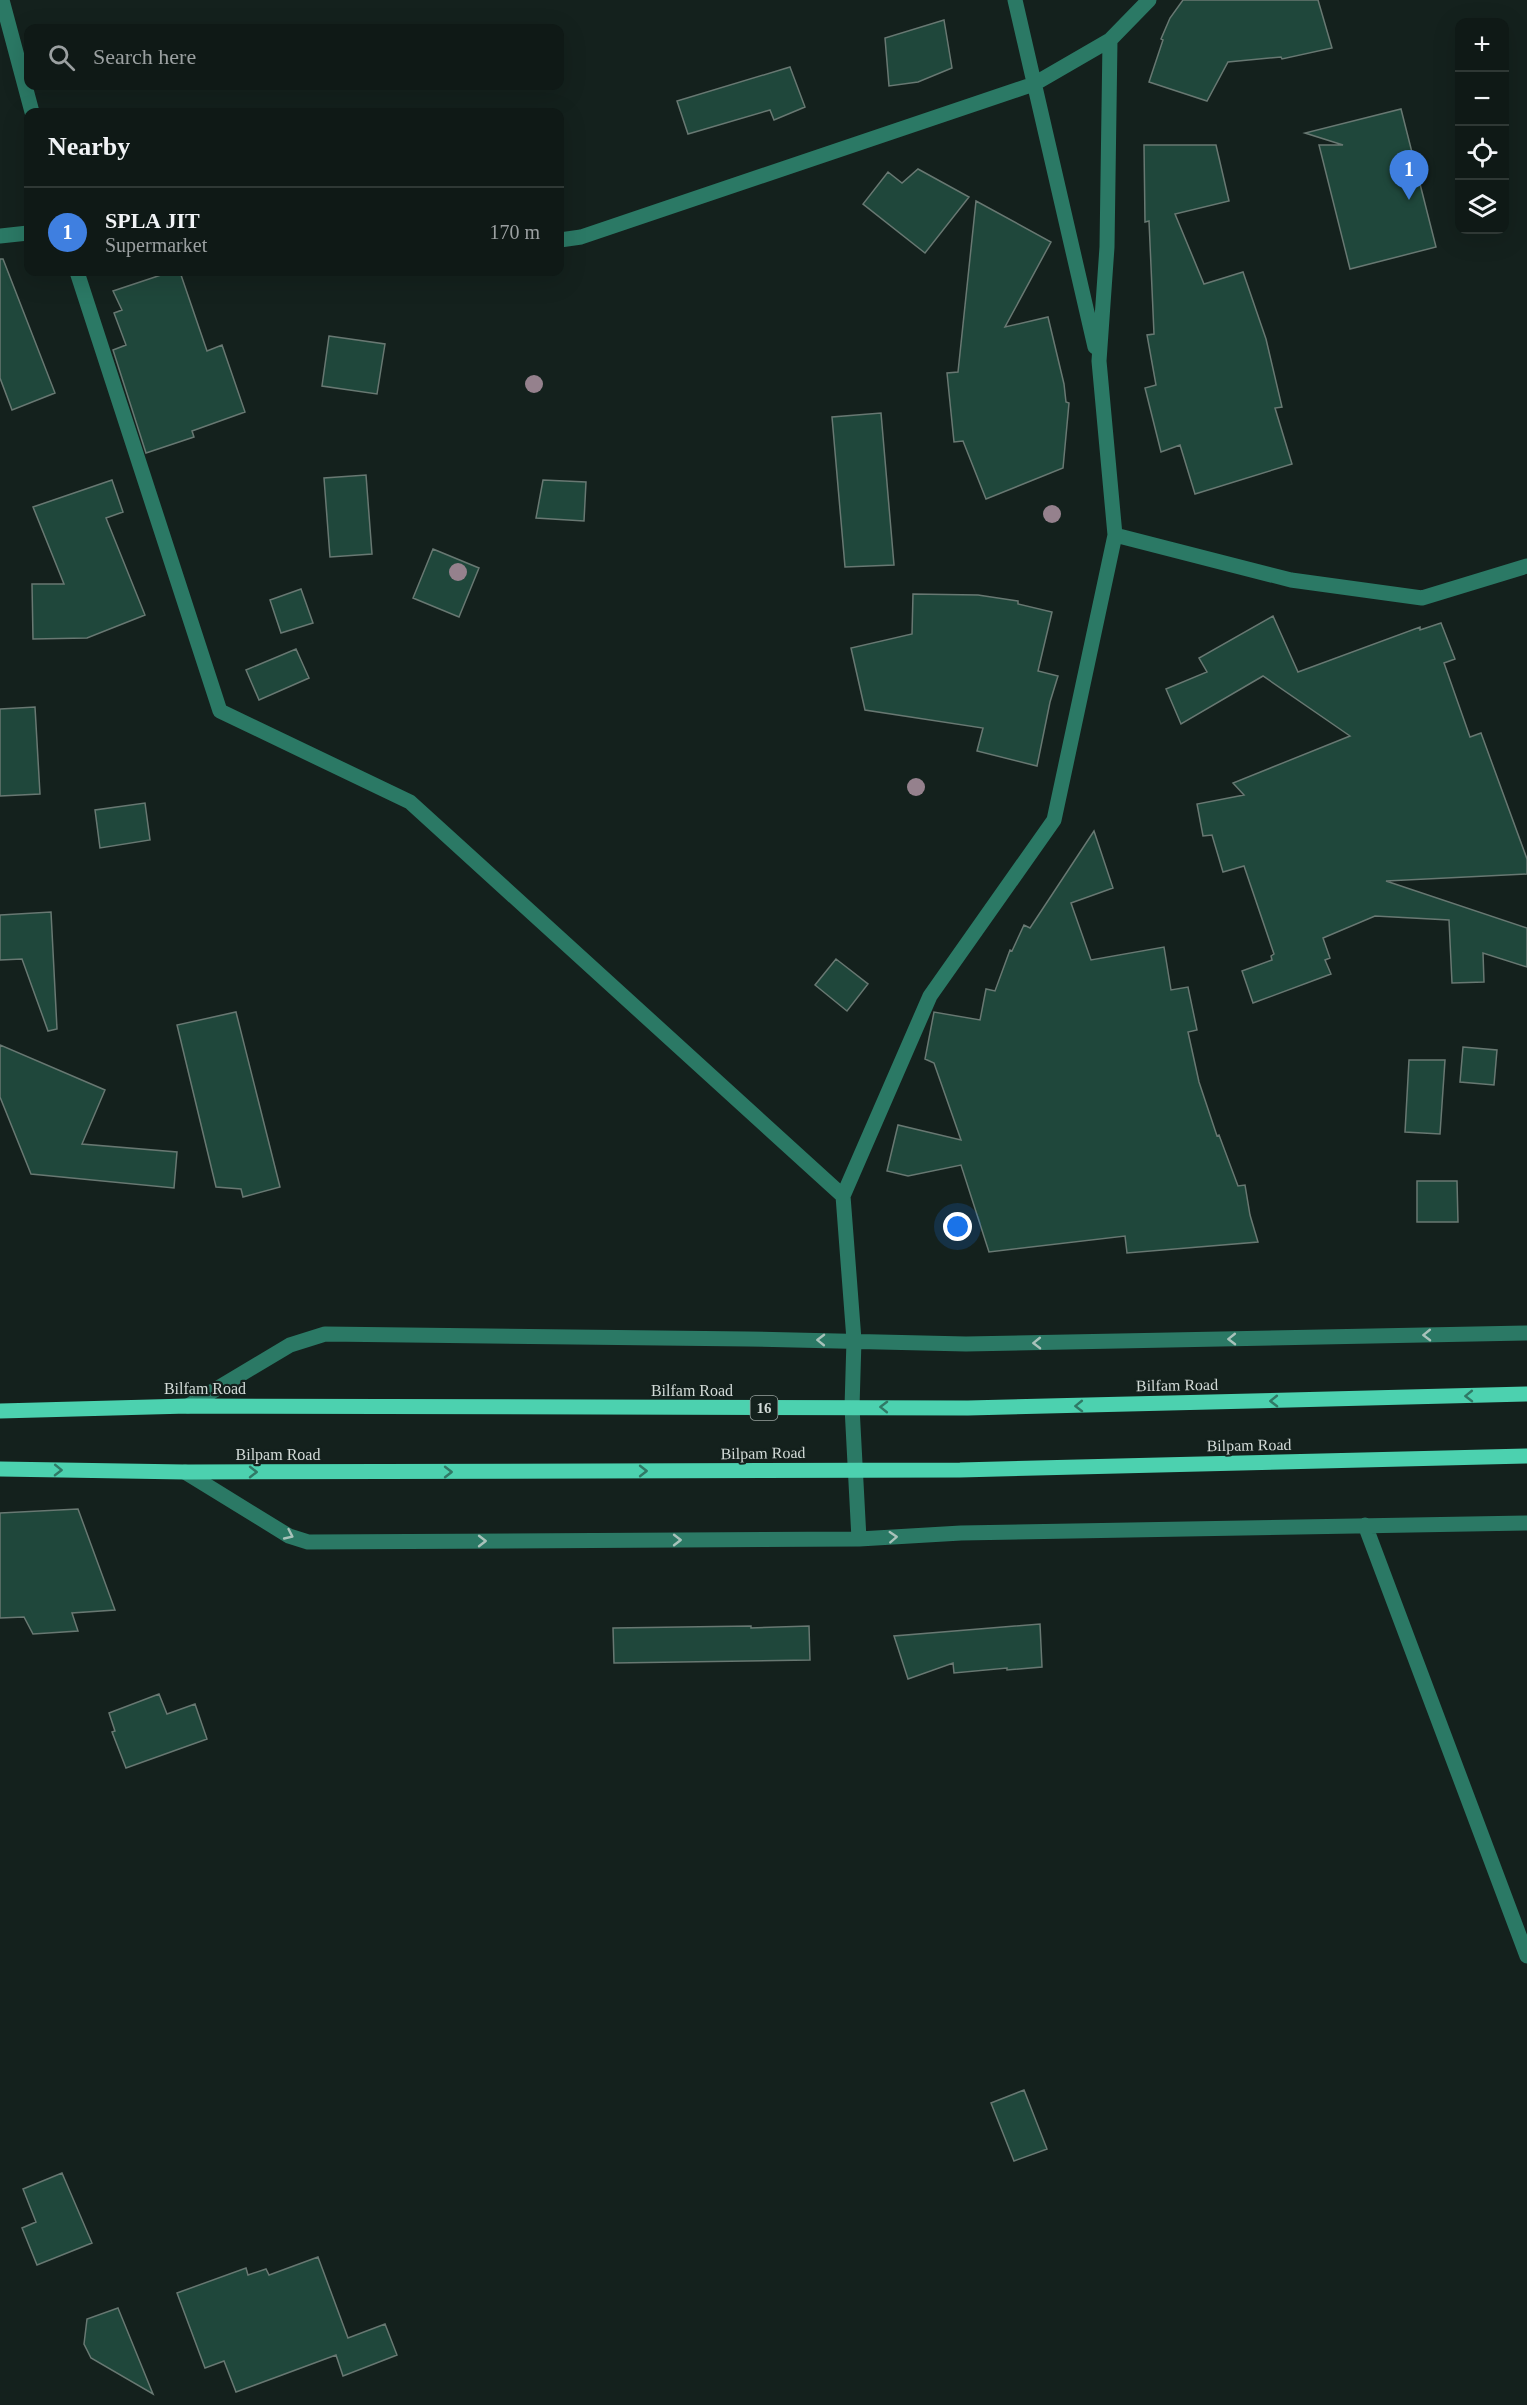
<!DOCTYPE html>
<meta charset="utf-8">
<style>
:root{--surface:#0f1916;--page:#18221f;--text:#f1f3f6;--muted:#9ba0a1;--line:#2f3835;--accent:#0f766e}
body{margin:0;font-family:Georgia,serif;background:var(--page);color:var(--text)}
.controls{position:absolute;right:18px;top:18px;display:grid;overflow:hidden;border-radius:12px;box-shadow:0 6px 24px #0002}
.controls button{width:54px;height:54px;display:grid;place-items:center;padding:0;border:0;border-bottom:2px solid var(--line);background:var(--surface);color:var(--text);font:30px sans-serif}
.you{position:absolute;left:958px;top:1227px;width:21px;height:21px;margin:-15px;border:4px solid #fff;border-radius:50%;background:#1a73e8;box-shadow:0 0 0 9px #1a73e833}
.badge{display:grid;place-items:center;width:39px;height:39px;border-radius:50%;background:var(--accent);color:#fff;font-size:20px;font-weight:700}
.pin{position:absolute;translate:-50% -50px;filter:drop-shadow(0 2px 3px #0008)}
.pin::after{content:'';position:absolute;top:32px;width:21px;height:18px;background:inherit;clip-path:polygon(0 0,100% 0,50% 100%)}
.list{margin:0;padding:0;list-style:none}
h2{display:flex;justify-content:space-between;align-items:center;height:78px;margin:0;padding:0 24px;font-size:26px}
h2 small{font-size:20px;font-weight:400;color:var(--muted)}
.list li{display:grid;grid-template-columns:39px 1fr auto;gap:18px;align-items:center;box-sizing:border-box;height:90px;padding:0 24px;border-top:2px solid var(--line)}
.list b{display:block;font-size:22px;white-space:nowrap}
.list p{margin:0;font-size:20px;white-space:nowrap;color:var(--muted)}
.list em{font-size:20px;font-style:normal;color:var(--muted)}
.icon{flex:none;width:33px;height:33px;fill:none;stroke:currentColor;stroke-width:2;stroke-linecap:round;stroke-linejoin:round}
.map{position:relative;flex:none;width:1527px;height:2405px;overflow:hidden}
.search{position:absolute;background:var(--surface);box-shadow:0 6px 24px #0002;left:24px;top:24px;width:540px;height:66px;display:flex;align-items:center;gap:15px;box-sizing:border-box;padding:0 21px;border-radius:12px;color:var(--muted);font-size:22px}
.panel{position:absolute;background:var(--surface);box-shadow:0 6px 24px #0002;left:24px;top:108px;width:540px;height:168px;border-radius:12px}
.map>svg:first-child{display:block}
.building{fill:#1f473b;stroke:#687872;stroke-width:1.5}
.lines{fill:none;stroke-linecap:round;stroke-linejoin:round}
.minor{stroke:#2b7965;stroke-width:15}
.major{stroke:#4cd1af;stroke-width:15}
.tree{fill:#95818d}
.oneway{stroke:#a8c2ba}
.oneway2{stroke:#307966}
.labels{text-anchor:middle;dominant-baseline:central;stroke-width:4.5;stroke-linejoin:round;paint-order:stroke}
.shield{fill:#14211d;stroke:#99a29f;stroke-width:1.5}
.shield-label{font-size:15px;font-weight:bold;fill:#d2dad7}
.street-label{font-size:16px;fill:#d2dad7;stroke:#14211d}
</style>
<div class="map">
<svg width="1527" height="2405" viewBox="0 0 1527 2405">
<rect width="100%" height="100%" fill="#14211d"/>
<path class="building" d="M 1183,0 L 1318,0 L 1332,48 L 1282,59 L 1281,57 L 1228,62 L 1207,101 L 1149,82 L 1163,40 L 1161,39 L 1170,18 Z
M 944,20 L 952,68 L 918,82 L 889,86 L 885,38 Z
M 790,67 L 805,107 L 774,120 L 770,110 L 688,134 L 677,101 Z
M 1401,109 L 1436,247 L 1350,269 L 1319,145 L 1343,145 L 1305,133 Z
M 1144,145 L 1216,145 L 1229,201 L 1175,214 L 1204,284 L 1243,272 L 1266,339 L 1282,407 L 1275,408 L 1292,464 L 1195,494 L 1180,445 L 1161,452 L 1145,388 L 1156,385 L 1147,335 L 1154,334 L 1149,221 L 1145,222 Z
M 918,169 L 969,197 L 925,253 L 863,204 L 888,172 L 902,183 Z
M 976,201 L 1051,242 L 1005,327 L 1048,317 L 1064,384 L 1066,402 L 1069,403 L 1063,468 L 986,499 L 963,441 L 954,442 L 947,373 L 958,372 Z
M 0,259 L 3,259 L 55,393 L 12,410 L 0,378 Z
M 170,272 L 180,272 L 207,351 L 222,345 L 245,412 L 192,431 L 194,437 L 146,453 L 113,350 L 126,345 L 114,313 L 122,310 L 113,291 Z
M 329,336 L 385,344 L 377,394 L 322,386 Z
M 881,413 L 894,565 L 845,567 L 832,417 Z
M 366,475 L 372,554 L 330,557 L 324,478 Z
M 112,480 L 123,512 L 106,518 L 145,615 L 87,638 L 33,639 L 32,584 L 64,584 L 33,507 Z
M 543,480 L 586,482 L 584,521 L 536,518 Z
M 433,549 L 479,568 L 459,617 L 413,598 Z
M 301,589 L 313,623 L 281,633 L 270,600 Z
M 913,594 L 978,595 L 1018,601 L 1018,604 L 1052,612 L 1038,671 L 1058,676 L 1050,702 L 1037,766 L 977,751 L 983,728 L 865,710 L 851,648 L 912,634 Z
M 1273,616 L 1298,672 L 1420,627 L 1420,630 L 1441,623 L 1455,659 L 1444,663 L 1470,737 L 1481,733 L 1527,859 L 1527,874 L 1386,881 L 1527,928 L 1527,967 L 1483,953 L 1484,982 L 1452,983 L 1449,920 L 1375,916 L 1323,938 L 1330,958 L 1325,960 L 1331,974 L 1253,1003 L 1242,971 L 1272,960 L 1271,956 L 1274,954 L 1244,866 L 1223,872 L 1212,835 L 1203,836 L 1197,804 L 1244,795 L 1233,783 L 1350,736 L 1263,676 L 1181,724 L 1166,689 L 1207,672 L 1199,658 Z
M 296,649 L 309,678 L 259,700 L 246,670 Z
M 35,707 L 40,794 L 0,796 L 0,709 Z
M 145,803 L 150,840 L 100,848 L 95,810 Z
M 1094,831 L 1113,888 L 1071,903 L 1091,960 L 1164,947 L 1171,990 L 1188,987 L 1197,1030 L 1188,1032 L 1199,1082 L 1217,1136 L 1219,1135 L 1238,1186 L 1245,1185 L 1250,1215 L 1258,1242 L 1127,1253 L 1125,1236 L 989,1252 L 961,1165 L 908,1176 L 887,1171 L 898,1125 L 961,1140 L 934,1063 L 925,1059 L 934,1012 L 980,1020 L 986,989 L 995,991 L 1010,950 L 1012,951 L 1024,925 L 1030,928 Z
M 51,912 L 57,1029 L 48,1031 L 22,959 L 0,960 L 0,915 Z
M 836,959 L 868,984 L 847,1011 L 815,985 Z
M 236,1012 L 280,1187 L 243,1197 L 241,1189 L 216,1187 L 177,1025 Z
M 0,1045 L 105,1090 L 82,1144 L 177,1152 L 174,1188 L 31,1174 L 0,1097 Z
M 1463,1047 L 1497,1050 L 1494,1085 L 1460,1082 Z
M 1409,1060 L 1445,1060 L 1440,1134 L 1405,1132 Z
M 1417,1181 L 1457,1181 L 1458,1222 L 1417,1222 Z
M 78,1509 L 115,1610 L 72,1613 L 78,1631 L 33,1634 L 24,1617 L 0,1618 L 0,1513 Z
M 1040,1624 L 1042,1667 L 1007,1670 L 1007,1668 L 954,1673 L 953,1663 L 908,1679 L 894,1636 Z
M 751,1626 L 751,1628 L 809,1626 L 810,1660 L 614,1663 L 613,1628 Z
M 159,1694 L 167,1714 L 195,1704 L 207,1739 L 126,1768 L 112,1732 L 115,1731 L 109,1713 Z
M 1024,2090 L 1047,2149 L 1014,2161 L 991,2103 Z
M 62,2173 L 92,2243 L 37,2265 L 22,2228 L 36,2222 L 23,2189 Z
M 318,2257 L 348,2338 L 385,2324 L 397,2355 L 343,2376 L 336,2355 L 236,2392 L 224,2361 L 205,2368 L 177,2293 L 246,2268 L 248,2275 L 266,2269 L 269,2275 Z
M 118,2308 L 153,2394 L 91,2358 L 84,2344 L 87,2319 Z"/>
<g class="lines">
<path class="minor" d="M 2,0 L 32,112
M 1015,0 L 1095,347
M 0,236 L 28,233
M 560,240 L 581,237 L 1034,84 L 1110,40
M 77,272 L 220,711 L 410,802 L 843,1196
M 1115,535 L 1291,580 L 1422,598 L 1527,566
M 188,1406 L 290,1345 L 325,1334 L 748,1339 L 966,1344 L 1527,1333
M 185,1472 L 289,1536 L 308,1542 L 859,1539 L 961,1533 L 1527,1523
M 1365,1525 L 1527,1956
M 859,1539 L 852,1407 L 854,1340 L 843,1196 L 930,996 L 1054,820 L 1115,535 L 1099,361 L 1107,247 L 1110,40 L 1149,0"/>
<path class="major" d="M 0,1411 L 188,1406 L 968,1408 L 1527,1394
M 0,1469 L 185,1472 L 960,1470 L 1527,1456"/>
</g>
<g class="tree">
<circle cx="534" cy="384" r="9"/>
<circle cx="1052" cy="514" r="9"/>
<circle cx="458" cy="572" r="9"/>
<circle cx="916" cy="787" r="9"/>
</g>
<defs><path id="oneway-chevron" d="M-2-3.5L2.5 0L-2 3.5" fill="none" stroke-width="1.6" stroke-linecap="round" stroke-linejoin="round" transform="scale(1.5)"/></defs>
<g class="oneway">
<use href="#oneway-chevron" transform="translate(1427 1335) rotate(179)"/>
<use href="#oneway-chevron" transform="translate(1232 1339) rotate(179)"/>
<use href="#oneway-chevron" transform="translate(821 1340) rotate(-179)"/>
<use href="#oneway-chevron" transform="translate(1037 1343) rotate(179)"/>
<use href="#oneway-chevron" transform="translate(289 1535) rotate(25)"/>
<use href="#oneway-chevron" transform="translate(893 1537) rotate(-3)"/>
<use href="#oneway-chevron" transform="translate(677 1540)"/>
<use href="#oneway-chevron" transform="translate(482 1541)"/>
</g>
<g class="oneway2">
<use href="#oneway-chevron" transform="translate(1469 1396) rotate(179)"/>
<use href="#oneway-chevron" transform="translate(1274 1401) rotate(179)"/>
<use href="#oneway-chevron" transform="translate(1079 1406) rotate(179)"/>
<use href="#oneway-chevron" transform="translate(884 1407) rotate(-179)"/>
<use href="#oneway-chevron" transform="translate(58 1470) rotate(1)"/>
<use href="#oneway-chevron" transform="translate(643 1471)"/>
<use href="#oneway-chevron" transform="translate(253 1472)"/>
<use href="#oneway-chevron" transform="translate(448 1472)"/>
</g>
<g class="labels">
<rect class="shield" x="750.5" y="1396" width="27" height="24" rx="4.5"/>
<g class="shield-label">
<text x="764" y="1408">16</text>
</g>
<g class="street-label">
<text transform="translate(1177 1385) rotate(-1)">Bilfam Road</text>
<text x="205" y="1388">Bilfam Road</text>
<text x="692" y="1390">Bilfam Road</text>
<text transform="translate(1249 1445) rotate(-1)">Bilpam Road</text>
<text transform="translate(763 1453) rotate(-1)">Bilpam Road</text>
<text x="278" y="1454">Bilpam Road</text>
</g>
</g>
</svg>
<div class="controls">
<button>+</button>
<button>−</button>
<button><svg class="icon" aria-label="locate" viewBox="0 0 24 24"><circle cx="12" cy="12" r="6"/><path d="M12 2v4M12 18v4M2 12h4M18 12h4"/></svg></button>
<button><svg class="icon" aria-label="layers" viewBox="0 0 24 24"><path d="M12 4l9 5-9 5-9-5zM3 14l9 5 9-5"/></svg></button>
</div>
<div class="you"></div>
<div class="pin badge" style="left:1409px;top:200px;background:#3f7fe0">1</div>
<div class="search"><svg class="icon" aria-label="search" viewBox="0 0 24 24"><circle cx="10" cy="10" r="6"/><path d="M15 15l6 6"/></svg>Search here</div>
<section class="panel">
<h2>Nearby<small></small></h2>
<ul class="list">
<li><span class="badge" style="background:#3f7fe0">1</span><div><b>SPLA JIT</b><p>Supermarket</p></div><em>170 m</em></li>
</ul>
</section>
</div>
